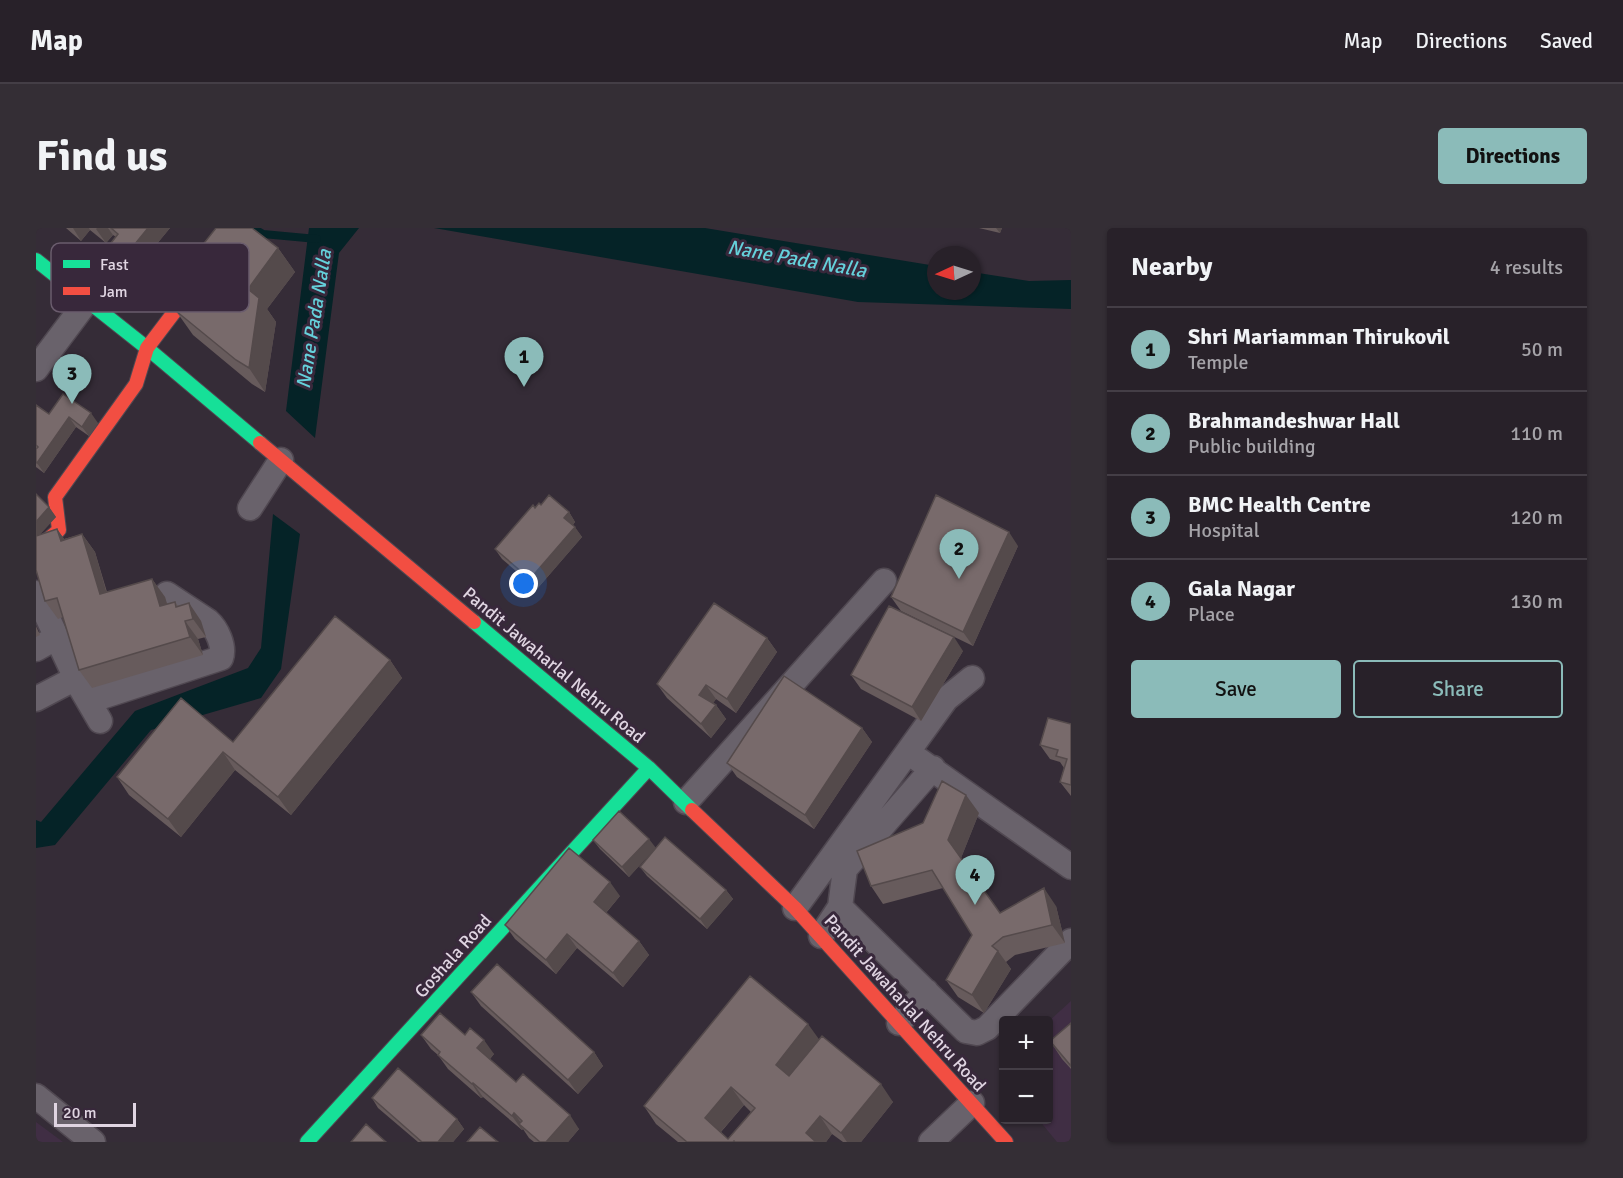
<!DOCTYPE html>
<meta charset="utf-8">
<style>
:root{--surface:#282129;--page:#342e35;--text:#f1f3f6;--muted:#a5a3a8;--line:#443e46;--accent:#8bbbb9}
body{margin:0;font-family:Signika,sans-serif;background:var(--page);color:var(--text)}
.controls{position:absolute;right:18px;bottom:18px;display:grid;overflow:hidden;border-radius:6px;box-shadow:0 2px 4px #0004}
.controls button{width:54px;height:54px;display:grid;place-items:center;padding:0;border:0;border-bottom:2px solid var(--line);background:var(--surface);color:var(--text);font:30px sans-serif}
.compass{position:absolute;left:891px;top:18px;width:54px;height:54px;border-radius:50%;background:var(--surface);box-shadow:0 2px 4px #0004;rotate:266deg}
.scale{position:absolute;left:18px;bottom:15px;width:82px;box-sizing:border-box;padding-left:6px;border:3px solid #e0d5e2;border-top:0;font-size:16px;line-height:21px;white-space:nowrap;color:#e0d5e2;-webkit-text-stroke:4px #38283b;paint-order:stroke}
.you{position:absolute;left:488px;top:356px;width:21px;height:21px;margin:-15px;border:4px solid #fff;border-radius:50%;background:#1a73e8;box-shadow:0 0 0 9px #1a73e833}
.badge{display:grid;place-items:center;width:39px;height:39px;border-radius:50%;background:var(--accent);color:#111;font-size:20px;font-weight:700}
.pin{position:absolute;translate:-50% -50px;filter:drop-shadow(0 2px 3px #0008)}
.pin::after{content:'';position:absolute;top:32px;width:21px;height:18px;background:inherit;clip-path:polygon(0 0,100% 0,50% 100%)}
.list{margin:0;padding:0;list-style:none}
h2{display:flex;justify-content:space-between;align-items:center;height:78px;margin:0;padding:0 24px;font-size:26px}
h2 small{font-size:20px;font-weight:400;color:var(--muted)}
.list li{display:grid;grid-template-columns:39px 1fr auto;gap:18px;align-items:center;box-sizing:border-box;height:84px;padding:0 24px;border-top:2px solid var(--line)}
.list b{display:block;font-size:22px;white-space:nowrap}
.list p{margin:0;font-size:20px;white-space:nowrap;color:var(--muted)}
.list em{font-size:20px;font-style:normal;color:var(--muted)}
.actions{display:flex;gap:12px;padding:18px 24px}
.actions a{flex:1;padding:14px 0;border:2px solid var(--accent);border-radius:6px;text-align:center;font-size:21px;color:var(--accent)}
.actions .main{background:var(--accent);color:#111}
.map{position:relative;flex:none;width:1035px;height:914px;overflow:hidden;border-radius:6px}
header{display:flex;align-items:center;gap:36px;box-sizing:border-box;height:84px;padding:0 30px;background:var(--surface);border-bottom:2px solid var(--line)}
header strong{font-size:28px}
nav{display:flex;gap:33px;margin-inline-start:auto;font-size:21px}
.intro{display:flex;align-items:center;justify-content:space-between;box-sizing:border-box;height:144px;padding:0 36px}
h1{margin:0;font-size:42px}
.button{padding:15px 27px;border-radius:6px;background:var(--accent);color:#111;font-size:21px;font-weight:700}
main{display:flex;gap:36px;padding:0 36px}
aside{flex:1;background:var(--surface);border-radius:6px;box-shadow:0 2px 4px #0004}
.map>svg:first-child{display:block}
.built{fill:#402e44}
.water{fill:#052327}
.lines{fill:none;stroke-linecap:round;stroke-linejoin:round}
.stream{stroke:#052327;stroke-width:8}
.street-casing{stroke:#504851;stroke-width:27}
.fast-casing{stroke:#504851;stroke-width:16}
.jam-casing{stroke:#504851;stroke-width:16}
.street{stroke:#69626b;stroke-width:24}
.fast{stroke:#16e098;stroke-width:14}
.jam{stroke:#f24e42;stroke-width:14}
.wall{fill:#675b5c;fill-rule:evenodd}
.shaded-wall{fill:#544a4b}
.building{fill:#786a6b;stroke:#544a4b;stroke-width:1.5;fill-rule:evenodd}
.labels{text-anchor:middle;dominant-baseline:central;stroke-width:6;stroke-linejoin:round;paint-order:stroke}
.street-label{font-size:18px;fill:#e0d5e2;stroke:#38283b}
.water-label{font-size:20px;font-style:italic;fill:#65d1db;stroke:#38283b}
.key{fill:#38283b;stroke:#6a5c6d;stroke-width:1.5}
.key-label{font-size:16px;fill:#e0d5e2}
</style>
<header>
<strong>Map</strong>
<nav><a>Map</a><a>Directions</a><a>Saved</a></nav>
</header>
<div class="intro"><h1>Find us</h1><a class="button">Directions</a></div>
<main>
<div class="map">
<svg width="1035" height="914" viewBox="0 0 1035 914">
<rect width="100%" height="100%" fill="#352c37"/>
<path class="built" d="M 1035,773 L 1035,914 L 1021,914 L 1003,892 L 1012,892 L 1013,793 Z
M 0,894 L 27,914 L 0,914 Z"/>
<path class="water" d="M 273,0 L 344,0 L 323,0 L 303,25 L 279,210 L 250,183 Z
M 398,0 L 669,0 L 900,38 L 900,63 L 936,63 L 936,44 L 993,53 L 1035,52 L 1035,81 L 822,74 Z
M 237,286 L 264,306 L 245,441 L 225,470 L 115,502 L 19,617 L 0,620 L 0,592 L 5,594 L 99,483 L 212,440 L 225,420 Z"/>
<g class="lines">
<path class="stream" d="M 217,0 L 227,6 L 281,11"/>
<defs>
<path id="street" d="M 0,141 L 51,73
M 214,280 L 245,232
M 0,365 L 43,457 L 64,493
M 0,421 L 21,409
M 0,471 L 40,450
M 53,473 L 185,430 C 189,418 181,401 172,393 L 131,366
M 883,532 L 1035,639
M 650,574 L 848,353
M 804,679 L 930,803 L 941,805 L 951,800 L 1035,713
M 759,680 L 910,471 L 936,450
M 785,708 L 804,679 L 809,641 L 897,540
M 863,795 L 890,763
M 0,868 L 57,914
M 895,914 L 936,875"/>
<path id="fast" d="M 0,32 L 111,120 L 224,215
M 438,394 L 613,540 L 656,582
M 271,914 L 613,540"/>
<path id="jam" d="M 224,215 L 438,394
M 0,327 L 1,321 L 23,302 L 19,269 L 100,156 L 111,120 L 202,0
M 656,582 L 759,680 L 970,914"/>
</defs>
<use href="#street" class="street-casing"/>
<use href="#fast" class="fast-casing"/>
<use href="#jam" class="jam-casing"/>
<use href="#street" class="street"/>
<use href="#fast" class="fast"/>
<use href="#jam" class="jam"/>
</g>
<path class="wall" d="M 30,0 L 134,0 L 100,41 L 85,29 L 75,15 L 80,9 L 77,7 L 70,15 L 54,2 L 45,13 Z
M 943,0 L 966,0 L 964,5 Z
M 242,20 L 259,44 L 231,81 L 240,94 L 229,164 L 216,156 L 157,107 L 140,83 Z
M 0,177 L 13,186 L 62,195 L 53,208 L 40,199 L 8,245 L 0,239 Z
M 0,266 L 13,279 L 20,289 L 3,307 L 21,301 L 28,311 L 46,306 L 59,324 L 71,364 L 116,351 L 129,369 L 131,376 L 139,374 L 142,378 L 153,375 L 165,393 L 170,409 L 162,411 L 167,427 L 56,460 L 43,442 L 27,389 L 22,391 L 9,373 L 0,342 Z
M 499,280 L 533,284 L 539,294 L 537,297 L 546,309 L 501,361 L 466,331 L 459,321 Z
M 982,318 L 937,418 L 865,383 L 855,369 Z
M 0,398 L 4,407 L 0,409 Z
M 731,410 L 741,424 L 700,485 L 680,471 L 677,475 L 680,477 L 690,491 L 675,510 L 631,470 L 621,456 Z
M 927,423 L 885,493 L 825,461 L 815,447 Z
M 354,432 L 366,450 L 255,587 L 199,542 L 145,609 L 93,567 L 81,549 L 197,514 Z
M 1035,496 L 1035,568 L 1024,554 L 1028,540 L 1024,534 L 1014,531 L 1004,517 Z
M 826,500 L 836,514 L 778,601 L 701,549 L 691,535 Z
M 943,585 L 925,630 L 964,685 L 1020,678 L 1029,715 L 979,727 L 970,734 L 975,741 L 948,785 L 922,769 L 910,752 L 936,707 L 907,660 L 847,676 L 835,658 Z
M 557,612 L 620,620 L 690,662 L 697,671 L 671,701 L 611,648 L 604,639 L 619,620 L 593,649 L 564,621 Z
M 584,668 L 570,685 L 603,713 L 613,727 L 587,759 L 541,720 L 520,746 L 479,711 L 469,697 Z
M 435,764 L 558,824 L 567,838 L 542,866 L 445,778 Z
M 1035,795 L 1035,841 L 1026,831 L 1014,813 Z
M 385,807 L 429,807 L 458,826 L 454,831 L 480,854 L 543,901 L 532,914 L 498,914 L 493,910 L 487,901 L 486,902 L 447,869 L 445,870 L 412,841 L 402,827 L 395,821 Z
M 783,811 L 857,874 L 825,914 L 807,914 L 796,906 L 790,914 L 642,914 L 620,896 L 608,878 ZM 708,877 L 715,884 L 692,911 L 685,904 Z
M 336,870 L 421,891 L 428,901 L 417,914 L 382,914 L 342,880 Z"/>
<path class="shaded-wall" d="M 37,0 L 53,0 L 54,2 L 45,13 Z
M 61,0 L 72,0 L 77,7 L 70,15 L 60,1 Z
M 112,0 L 134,0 L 100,41 L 90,27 Z
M 960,0 L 966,0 L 964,5 Z
M 242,20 L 259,44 L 231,81 L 240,94 L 229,164 L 213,140 L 212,61 Z
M 55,185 L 62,195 L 53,208 L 46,199 Z
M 33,189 L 40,199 L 8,245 L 1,235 Z
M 13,279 L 20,289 L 0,311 L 0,294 Z
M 533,284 L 539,294 L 535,299 L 528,290 Z
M 539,299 L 546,309 L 501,361 L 494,351 Z
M 21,301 L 34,319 L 25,313 Z
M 973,304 L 982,318 L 937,418 L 927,404 Z
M 46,306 L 59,324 L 76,384 L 64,366 Z
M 116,351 L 129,369 L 137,396 L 124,378 Z
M 153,375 L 165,393 L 170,409 L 157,391 Z
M 149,393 L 162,411 L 167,427 L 154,409 Z
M 918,409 L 927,423 L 885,493 L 876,479 Z
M 731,410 L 741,424 L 700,485 L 691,471 Z
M 354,432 L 366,450 L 255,587 L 242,569 Z
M 670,457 L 680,471 L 673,481 L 663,467 Z
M 680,477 L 690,491 L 675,510 L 665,496 Z
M 826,500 L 836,514 L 778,601 L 769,587 Z
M 187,524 L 199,542 L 145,609 L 132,591 Z
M 930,567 L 943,585 L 925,630 L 912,612 Z
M 613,611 L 620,620 L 593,649 L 586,639 Z
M 574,654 L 584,668 L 567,688 L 558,674 Z
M 1008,660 L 1020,678 L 1029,715 L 1016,697 Z
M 690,662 L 697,671 L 671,701 L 664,691 Z
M 531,706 L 541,720 L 520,746 L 510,732 Z
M 603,713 L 613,727 L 587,759 L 577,745 Z
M 962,723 L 975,741 L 948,785 L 936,767 Z
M 772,796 L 785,814 L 753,855 L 740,837 Z
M 448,812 L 458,826 L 451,834 L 441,820 Z
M 558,824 L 567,838 L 542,866 L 532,852 Z
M 437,855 L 447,869 L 445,870 L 436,856 Z
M 845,856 L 857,874 L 825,914 L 811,914 L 805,905 Z
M 695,859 L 708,877 L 681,908 L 669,890 Z
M 478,885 L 488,899 L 483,896 L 487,901 L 486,902 L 476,888 Z
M 534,887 L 543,901 L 532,914 L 510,914 Z
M 784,888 L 796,906 L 790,914 L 776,914 L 770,905 Z
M 421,891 L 428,901 L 417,914 L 402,914 Z"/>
<path class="building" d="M 75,0 L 112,0 L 90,27 L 75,15 L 82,6 Z
M 180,0 L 216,0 L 242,20 L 212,61 L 223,70 L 213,140 L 200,132 L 140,83 L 139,52 Z
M 27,166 L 55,185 L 46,199 L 33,189 L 1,235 L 0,234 L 0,221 L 2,219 L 0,217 L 0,177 L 13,186 Z
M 0,266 L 13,279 L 0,294 Z
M 513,267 L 533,284 L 528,290 L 539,299 L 494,351 L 459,321 L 497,277 L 499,280 L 503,275 L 505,277 Z
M 900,267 L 973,304 L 927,404 L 855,369 Z
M 21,301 L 25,313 L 46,306 L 64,366 L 116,351 L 124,378 L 139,374 L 140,379 L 153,375 L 157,391 L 149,393 L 154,409 L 43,442 L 21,370 L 9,373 L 0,342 L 0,308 Z
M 678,375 L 731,410 L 691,471 L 670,457 L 663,467 L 680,477 L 665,496 L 621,456 Z
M 853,378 L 918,409 L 876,479 L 815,447 Z
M 299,388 L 354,432 L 242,569 L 187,524 L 132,591 L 81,549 L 145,470 L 197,514 Z
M 748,448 L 826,500 L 769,587 L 691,535 Z
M 1012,490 L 1035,496 L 1035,557 L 1024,554 L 1031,531 L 1020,528 L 1022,522 L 1004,517 Z
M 906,553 L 930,567 L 912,612 L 964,685 L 1008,660 L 1016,697 L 967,709 L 956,718 L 962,723 L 936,767 L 910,752 L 936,707 L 896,642 L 835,658 L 821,623 L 887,595 Z
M 583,583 L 613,611 L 586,639 L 557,612 Z
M 629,609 L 690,662 L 664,691 L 604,639 Z
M 533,620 L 574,654 L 558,674 L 603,713 L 577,745 L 531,706 L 510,732 L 469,697 Z
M 461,736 L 558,824 L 532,852 L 435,764 Z
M 714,748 L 772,796 L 740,837 L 753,848 L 786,808 L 845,856 L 805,905 L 784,888 L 770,905 L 780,914 L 699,914 L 698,913 L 697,914 L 651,914 L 608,878 ZM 695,859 L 719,880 L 692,911 L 669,890 Z
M 404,785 L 429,807 L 434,800 L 448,812 L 441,820 L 480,854 L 487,846 L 534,887 L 510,914 L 504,914 L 483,896 L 486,893 L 478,885 L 476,888 L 437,855 L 436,856 L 402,827 L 404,824 L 385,807 Z
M 1035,795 L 1035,838 L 1014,813 Z
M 362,840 L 421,891 L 402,914 L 386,914 L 336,870 Z
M 330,896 L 350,914 L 315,914 Z
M 444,899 L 462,914 L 431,914 Z"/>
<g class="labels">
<g class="street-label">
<text transform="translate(518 437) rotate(40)">Pandit Jawaharlal Nehru Road</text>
<text transform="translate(417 728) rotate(-48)">Goshala Road</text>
<text transform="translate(869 775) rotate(48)">Pandit Jawaharlal Nehru Road</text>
</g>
<g class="water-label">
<text transform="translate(761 31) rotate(10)">Nane Pada Nalla</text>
<text transform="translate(278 91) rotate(-81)">Nane Pada Nalla</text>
</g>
</g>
<rect x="15" y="15" width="198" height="69" rx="9" class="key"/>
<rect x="27" y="32" width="27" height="8" fill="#16e098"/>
<rect x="27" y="59" width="27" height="8" fill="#f24e42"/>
<g class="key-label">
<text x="64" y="42">Fast</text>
<text x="64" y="69">Jam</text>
</g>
</svg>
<div class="controls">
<button>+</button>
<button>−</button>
</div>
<svg class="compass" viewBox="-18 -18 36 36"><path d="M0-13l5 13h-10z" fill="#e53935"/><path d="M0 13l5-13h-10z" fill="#a5a3a8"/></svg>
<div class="scale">20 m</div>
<div class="you"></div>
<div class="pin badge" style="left:488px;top:159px">1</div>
<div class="pin badge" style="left:923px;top:351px">2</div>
<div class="pin badge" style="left:36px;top:176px">3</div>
<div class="pin badge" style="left:939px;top:677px">4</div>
</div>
<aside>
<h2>Nearby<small>4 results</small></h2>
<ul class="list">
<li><span class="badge">1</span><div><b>Shri Mariamman Thirukovil</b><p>Temple</p></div><em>50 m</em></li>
<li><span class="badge">2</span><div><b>Brahmandeshwar Hall</b><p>Public building</p></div><em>110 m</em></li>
<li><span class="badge">3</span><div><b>BMC Health Centre</b><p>Hospital</p></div><em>120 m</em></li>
<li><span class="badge">4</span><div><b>Gala Nagar</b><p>Place</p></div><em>130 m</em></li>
</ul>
<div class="actions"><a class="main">Save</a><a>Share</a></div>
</aside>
</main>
